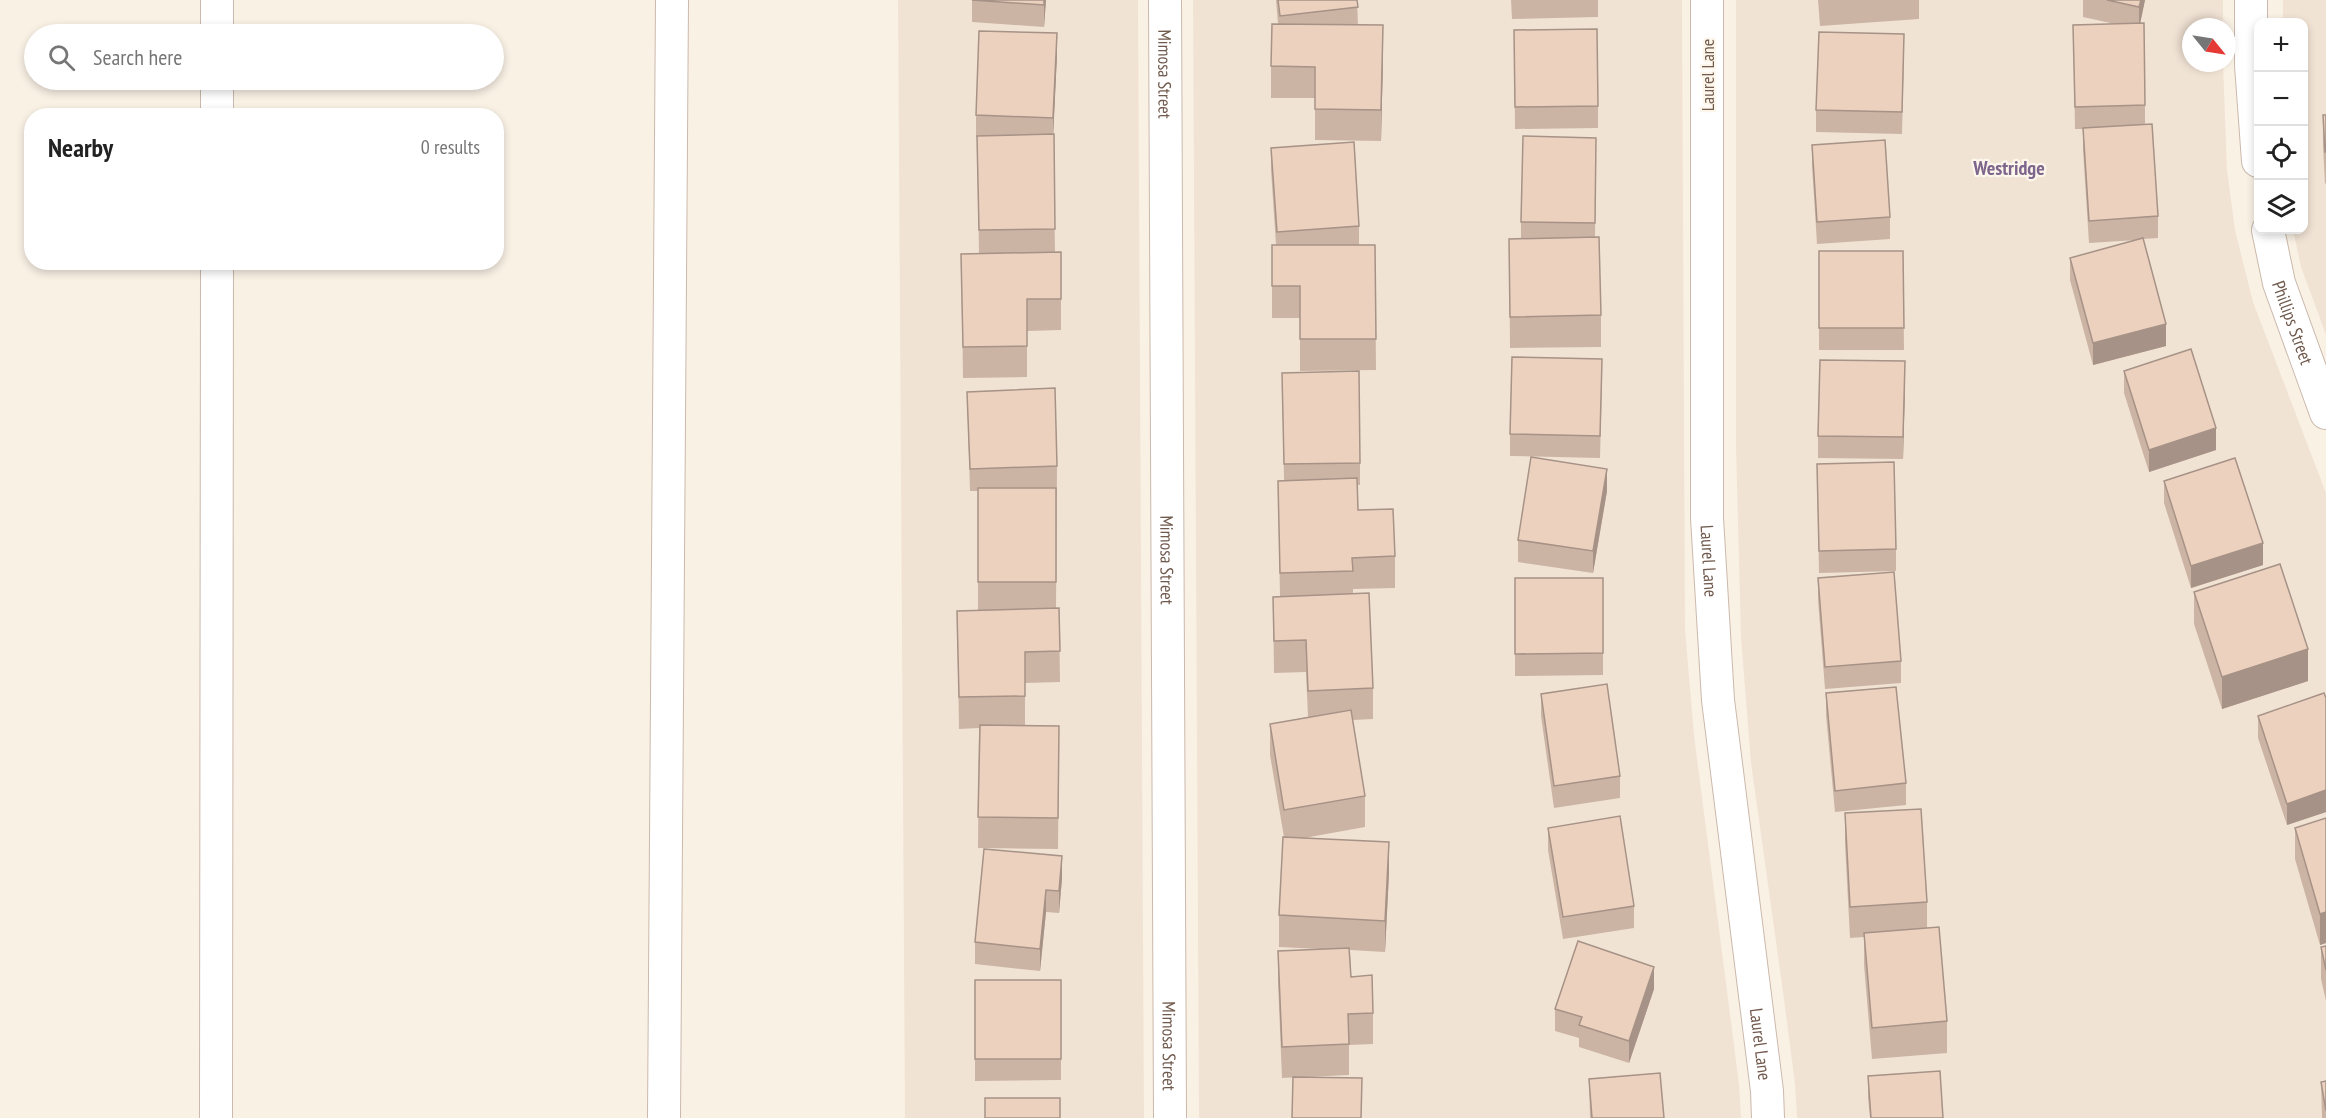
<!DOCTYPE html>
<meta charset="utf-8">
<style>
:root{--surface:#fff;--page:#f2f2f2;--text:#222;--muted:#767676;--line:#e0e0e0}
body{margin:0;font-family:"PT Sans Narrow",sans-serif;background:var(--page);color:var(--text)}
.controls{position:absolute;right:18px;top:18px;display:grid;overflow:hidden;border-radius:12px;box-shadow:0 3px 9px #0003}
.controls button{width:54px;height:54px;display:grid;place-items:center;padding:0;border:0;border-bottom:2px solid var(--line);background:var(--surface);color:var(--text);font:30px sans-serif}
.compass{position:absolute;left:2182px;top:18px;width:54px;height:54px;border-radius:50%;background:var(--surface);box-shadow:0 3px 9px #0003;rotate:120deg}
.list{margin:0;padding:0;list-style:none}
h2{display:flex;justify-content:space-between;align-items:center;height:78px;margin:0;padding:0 24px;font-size:26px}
h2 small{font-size:20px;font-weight:400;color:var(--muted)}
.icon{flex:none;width:33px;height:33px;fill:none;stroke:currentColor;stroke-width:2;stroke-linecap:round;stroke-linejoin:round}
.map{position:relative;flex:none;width:2326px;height:1118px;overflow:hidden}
.search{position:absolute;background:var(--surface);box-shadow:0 3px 9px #0003;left:24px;top:24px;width:480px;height:66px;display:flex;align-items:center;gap:15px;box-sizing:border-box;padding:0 21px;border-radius:33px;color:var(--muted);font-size:22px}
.panel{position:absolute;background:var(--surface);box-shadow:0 3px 9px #0003;left:24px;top:108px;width:480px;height:162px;border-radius:24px}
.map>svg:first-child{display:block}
.residential{fill:#f1e3d4}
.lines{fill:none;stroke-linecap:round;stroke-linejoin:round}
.street-casing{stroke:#cab9ac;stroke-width:34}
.street{stroke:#fff;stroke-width:32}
.wall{fill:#ccb4a4}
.shaded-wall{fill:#a69286}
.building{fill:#edd1bf;stroke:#a69286;stroke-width:1.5}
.labels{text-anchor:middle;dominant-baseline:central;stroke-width:4.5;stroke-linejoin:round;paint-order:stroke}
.street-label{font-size:18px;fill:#70594d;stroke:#fdf6eb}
.neighbourhood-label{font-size:20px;font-weight:bold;fill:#7e658c;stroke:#fdf6eb}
</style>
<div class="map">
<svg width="2326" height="1118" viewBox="0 0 2326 1118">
<rect width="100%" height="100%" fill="#faf1e5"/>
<path class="residential" d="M 898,0 L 1138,0 L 1144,1118 L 905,1118 Z
M 1193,0 L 1682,0 L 1685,629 L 1694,735 L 1739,1084 L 1741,1118 L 1199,1118 Z
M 1736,0 L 2223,0 L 2223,27 L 2191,27 L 2191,63 L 2223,63 L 2227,170 L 2235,230 L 2253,302 L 2326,493 L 2326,1118 L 1797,1118 L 1795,1084 L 1783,992 L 1751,763 L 1741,638 L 1736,447 Z
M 2283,0 L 2326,0 L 2326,335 L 2301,267 L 2293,230 L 2304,230 L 2304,22 L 2283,22 Z"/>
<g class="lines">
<defs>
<g id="street">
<path id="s1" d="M 1165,0 L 1170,1118"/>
<path id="s2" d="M 1707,0 L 1707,518 L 1718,700 L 1767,1091 L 1768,1118"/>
<path d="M 2251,0 L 2251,65 L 2258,161"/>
<path d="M 217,34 L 217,0"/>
<path d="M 217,116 L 217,80"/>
<path id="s3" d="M 2268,230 L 2279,283 L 2326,413"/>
<path d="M 216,1118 L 217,262"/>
<path d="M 664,1118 L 672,0"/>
</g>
</defs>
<use href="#street" class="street-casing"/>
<use href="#street" class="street"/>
</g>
<path class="wall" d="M 972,0 L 1046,0 L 1044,27 L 972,22 Z
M 1276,0 L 1357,0 L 1358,25 L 1383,56 L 1381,141 L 1315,140 L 1315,98 L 1271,98 L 1271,66 L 1278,24 Z
M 1511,0 L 1598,0 L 1598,17 L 1512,19 Z
M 1818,0 L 1919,0 L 1919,19 L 1820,26 Z
M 2083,0 L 2145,0 L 2140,23 L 2145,105 L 2145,124 L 2158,216 L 2158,238 L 2143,239 L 2166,346 L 2093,365 L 2070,280 L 2070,258 L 2137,240 L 2089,243 L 2083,150 L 2083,129 L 2075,129 L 2073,25 L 2115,24 L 2083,17 Z
M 1514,30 L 1598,106 L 1598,128 L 1515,129 Z
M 1057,55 L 1053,134 L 1055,252 L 1061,252 L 1061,330 L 1027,331 L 1027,377 L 963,378 L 961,254 L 979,254 L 977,137 L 976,137 L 976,115 Z
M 1904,56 L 1902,134 L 1816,132 L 1816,110 Z
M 2323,115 L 2326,115 L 2326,183 L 2325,184 L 2323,146 Z
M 1596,138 L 1595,237 L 1601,315 L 1601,347 L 1510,348 L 1509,239 L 1521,239 L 1521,222 Z
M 1812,145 L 1890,217 L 1890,239 L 1817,244 L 1812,166 Z
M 1271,148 L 1359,226 L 1359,245 L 1375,245 L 1376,370 L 1300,371 L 1300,318 L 1272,318 L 1272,245 L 1276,245 L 1271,170 Z
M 1819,251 L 1903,251 L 1904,350 L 1819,350 Z
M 2124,371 L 2216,450 L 2149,472 L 2124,393 Z
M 1282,373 L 1360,463 L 1360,485 L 1357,485 L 1358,510 L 1395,556 L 1395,588 L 1353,589 L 1353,594 L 1373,688 L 1373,719 L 1353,720 L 1365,796 L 1365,827 L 1304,838 L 1389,873 L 1385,952 L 1350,950 L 1351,977 L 1373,1013 L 1373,1044 L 1349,1045 L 1349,1075 L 1282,1078 L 1278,982 L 1278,951 L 1320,949 L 1279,947 L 1279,915 L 1284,837 L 1270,755 L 1270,724 L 1308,717 L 1306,672 L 1274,673 L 1273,597 L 1280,597 L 1278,481 L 1284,480 Z
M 1602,381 L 1600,458 L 1510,456 L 1510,434 Z
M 1905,383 L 1903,459 L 1818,458 L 1818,436 Z
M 967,392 L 1057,466 L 1056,608 L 1059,608 L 1060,682 L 1025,683 L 1025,725 L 1059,757 L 1058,849 L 978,848 L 979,728 L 959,729 L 957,611 L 978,610 L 978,491 L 970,491 Z
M 1817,464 L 1896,549 L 1896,571 L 1819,573 Z
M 2164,481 L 2263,565 L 2191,588 L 2164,503 Z
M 1607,491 L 1593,573 L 1518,562 L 1518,540 Z
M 1515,578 L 1603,578 L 1603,675 L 1515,676 Z
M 1818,578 L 1901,661 L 1901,683 L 1825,689 L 1818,600 Z
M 2194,592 L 2308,681 L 2222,709 L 2194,624 Z
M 1826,693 L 1906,783 L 1906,805 L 1835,812 L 1826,715 Z
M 1541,694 L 1620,776 L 1620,798 L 1554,808 L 1541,716 Z
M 2326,698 L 2326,812 L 2287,825 L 2258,738 L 2258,716 Z
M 1845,813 L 1927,902 L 1927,928 L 1947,1021 L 1947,1053 L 1872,1059 L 1864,965 L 1864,937 L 1850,938 L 1845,844 Z
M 2326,818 L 2326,943 L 2320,945 L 2295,859 L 2295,828 Z
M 1548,828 L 1634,906 L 1634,928 L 1563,939 L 1548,850 Z
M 1062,878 L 1059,913 L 1046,912 L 1040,971 L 975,964 L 975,942 Z
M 2326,946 L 2326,1001 L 2321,979 L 2321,947 Z
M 975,980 L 1061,980 L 1061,1080 L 975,1081 Z
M 1654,989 L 1629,1063 L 1579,1047 L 1579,1038 L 1555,1031 L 1555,1009 Z
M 1868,1076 L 1943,1118 L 1870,1118 L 1868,1098 Z
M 1589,1079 L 1664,1118 L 1590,1118 Z
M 2326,1081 L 2326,1118 L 2322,1118 L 2321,1082 Z"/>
<path class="shaded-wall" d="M 1044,0 L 1046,0 L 1044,27 Z
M 2141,0 L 2145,0 L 2139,29 L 2139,7 Z
M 1383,25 L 1383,56 L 1381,141 L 1381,110 Z
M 1057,33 L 1057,55 L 1053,140 L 1053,118 Z
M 2166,324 L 2166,346 L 2093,365 L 2093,343 Z
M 1905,361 L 1905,383 L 1903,459 L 1903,437 Z
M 2216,428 L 2216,450 L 2149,472 L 2149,450 Z
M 1607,469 L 1607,491 L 1593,573 L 1593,551 Z
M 2263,543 L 2263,565 L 2191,588 L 2191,566 Z
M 2308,649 L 2308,681 L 2222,709 L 2222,677 Z
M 2326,790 L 2326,812 L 2287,825 L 2287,804 Z
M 1389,842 L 1389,873 L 1385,952 L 1385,921 Z
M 1062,856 L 1062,878 L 1059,913 L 1059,891 Z
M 1046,890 L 1046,912 L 1040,971 L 1040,949 Z
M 2326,912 L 2326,943 L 2320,945 L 2320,914 Z
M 1654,967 L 1654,989 L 1629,1063 L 1629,1041 Z"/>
<path class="building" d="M 972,0 L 1044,0 L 1044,5 Z
M 1278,0 L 1357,0 L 1358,7 L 1280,16 Z
M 2107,0 L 2141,0 L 2139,7 Z
M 2144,23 L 2145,105 L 2075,107 L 2073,25 Z
M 1272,24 L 1383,25 L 1381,110 L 1315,109 L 1315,67 L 1271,66 Z
M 1597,29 L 1598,106 L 1515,107 L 1514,30 Z
M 979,31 L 1057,33 L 1053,118 L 976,115 Z
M 1819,32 L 1904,34 L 1902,112 L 1816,110 Z
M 2323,115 L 2326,115 L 2326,152 L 2325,152 Z
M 2152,124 L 2158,216 L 2089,221 L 2083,128 Z
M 1054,134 L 1055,229 L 979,230 L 977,136 Z
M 1523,136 L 1596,138 L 1595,223 L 1521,222 Z
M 1885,140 L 1890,217 L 1817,222 L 1812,145 Z
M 1354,142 L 1359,226 L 1277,232 L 1271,148 Z
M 1599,237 L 1601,315 L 1510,317 L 1509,239 Z
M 2143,238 L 2166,324 L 2093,343 L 2070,258 Z
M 1272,245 L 1375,245 L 1376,339 L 1300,339 L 1300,286 L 1272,286 Z
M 1819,251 L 1903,251 L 1904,328 L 1819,328 Z
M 1061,252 L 1061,299 L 1027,299 L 1027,346 L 963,347 L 961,254 Z
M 2191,349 L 2216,428 L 2149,450 L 2124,371 Z
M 1512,357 L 1602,359 L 1600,436 L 1510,434 Z
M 1820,360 L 1905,361 L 1903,437 L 1818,436 Z
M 1359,371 L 1360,463 L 1284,464 L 1282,373 Z
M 1055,388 L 1057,466 L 970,469 L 967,392 Z
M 1531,457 L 1607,469 L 1593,551 L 1518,540 Z
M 2235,458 L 2263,543 L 2191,566 L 2164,481 Z
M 1894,462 L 1896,549 L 1819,551 L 1817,464 Z
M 1357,478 L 1358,510 L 1393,509 L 1395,556 L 1352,558 L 1353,571 L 1280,573 L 1278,481 Z
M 978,488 L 1056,488 L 1056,582 L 978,582 Z
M 2280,564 L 2308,649 L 2222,677 L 2194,592 Z
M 1894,572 L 1901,661 L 1825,667 L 1818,578 Z
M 1515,578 L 1603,578 L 1603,653 L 1515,654 Z
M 1369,593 L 1373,688 L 1308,691 L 1306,640 L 1274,641 L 1273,597 Z
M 1059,608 L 1060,651 L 1025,652 L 1025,696 L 959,697 L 957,611 Z
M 1607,684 L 1620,776 L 1554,786 L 1541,694 Z
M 1896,687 L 1906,783 L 1835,791 L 1826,693 Z
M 2324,693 L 2326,698 L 2326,790 L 2287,804 L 2258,716 Z
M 1351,710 L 1365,796 L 1284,810 L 1270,724 Z
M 980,725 L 1059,726 L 1058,818 L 978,817 Z
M 1921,809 L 1927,902 L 1850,907 L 1845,813 Z
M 1620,816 L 1634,906 L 1563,917 L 1548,828 Z
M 2326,818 L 2326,912 L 2320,914 L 2295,828 Z
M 1283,837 L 1389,842 L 1385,921 L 1279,915 Z
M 984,849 L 1062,856 L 1059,891 L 1046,890 L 1040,949 L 975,942 Z
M 1939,927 L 1947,1021 L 1872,1028 L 1864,933 Z
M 1578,941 L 1654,967 L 1629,1041 L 1579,1025 L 1582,1017 L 1555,1009 Z
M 2326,946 L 2326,970 L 2321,947 Z
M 1349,948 L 1351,977 L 1372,975 L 1373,1013 L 1348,1014 L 1349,1044 L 1282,1047 L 1278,951 Z
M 975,980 L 1061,980 L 1061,1059 L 975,1059 Z
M 1940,1071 L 1943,1118 L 1871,1118 L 1868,1076 Z
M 1660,1073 L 1664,1118 L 1592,1118 L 1589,1079 Z
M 1293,1077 L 1362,1078 L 1361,1118 L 1292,1118 Z
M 2326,1081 L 2326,1111 L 2321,1082 Z
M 985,1098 L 1060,1098 L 1060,1118 L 985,1118 Z"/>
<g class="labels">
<g class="street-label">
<text stroke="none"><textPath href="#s1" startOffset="74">Mimosa Street</textPath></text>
<text transform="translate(1707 75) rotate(-90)">Laurel Lane</text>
<text stroke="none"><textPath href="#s3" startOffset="96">Phillips Street</textPath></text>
<text stroke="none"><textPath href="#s1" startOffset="560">Mimosa Street</textPath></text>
<text stroke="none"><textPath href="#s2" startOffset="561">Laurel Lane</textPath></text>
<text stroke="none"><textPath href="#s2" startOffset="1047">Laurel Lane</textPath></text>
<text stroke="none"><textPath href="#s1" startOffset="1046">Mimosa Street</textPath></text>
</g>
<g class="neighbourhood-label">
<text x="2009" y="168">Westridge</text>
</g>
</g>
</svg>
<div class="controls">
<button>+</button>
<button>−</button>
<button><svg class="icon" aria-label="locate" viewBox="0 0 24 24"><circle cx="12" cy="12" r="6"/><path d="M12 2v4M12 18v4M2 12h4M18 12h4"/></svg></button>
<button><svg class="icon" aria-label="layers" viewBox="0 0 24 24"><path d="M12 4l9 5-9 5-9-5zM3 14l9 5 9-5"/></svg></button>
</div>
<svg class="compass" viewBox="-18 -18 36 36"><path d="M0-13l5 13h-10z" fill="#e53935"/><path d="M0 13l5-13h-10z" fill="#767676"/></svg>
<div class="search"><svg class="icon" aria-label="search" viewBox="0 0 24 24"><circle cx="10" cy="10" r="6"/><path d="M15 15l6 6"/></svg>Search here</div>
<section class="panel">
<h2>Nearby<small>0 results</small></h2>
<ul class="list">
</ul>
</section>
</div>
